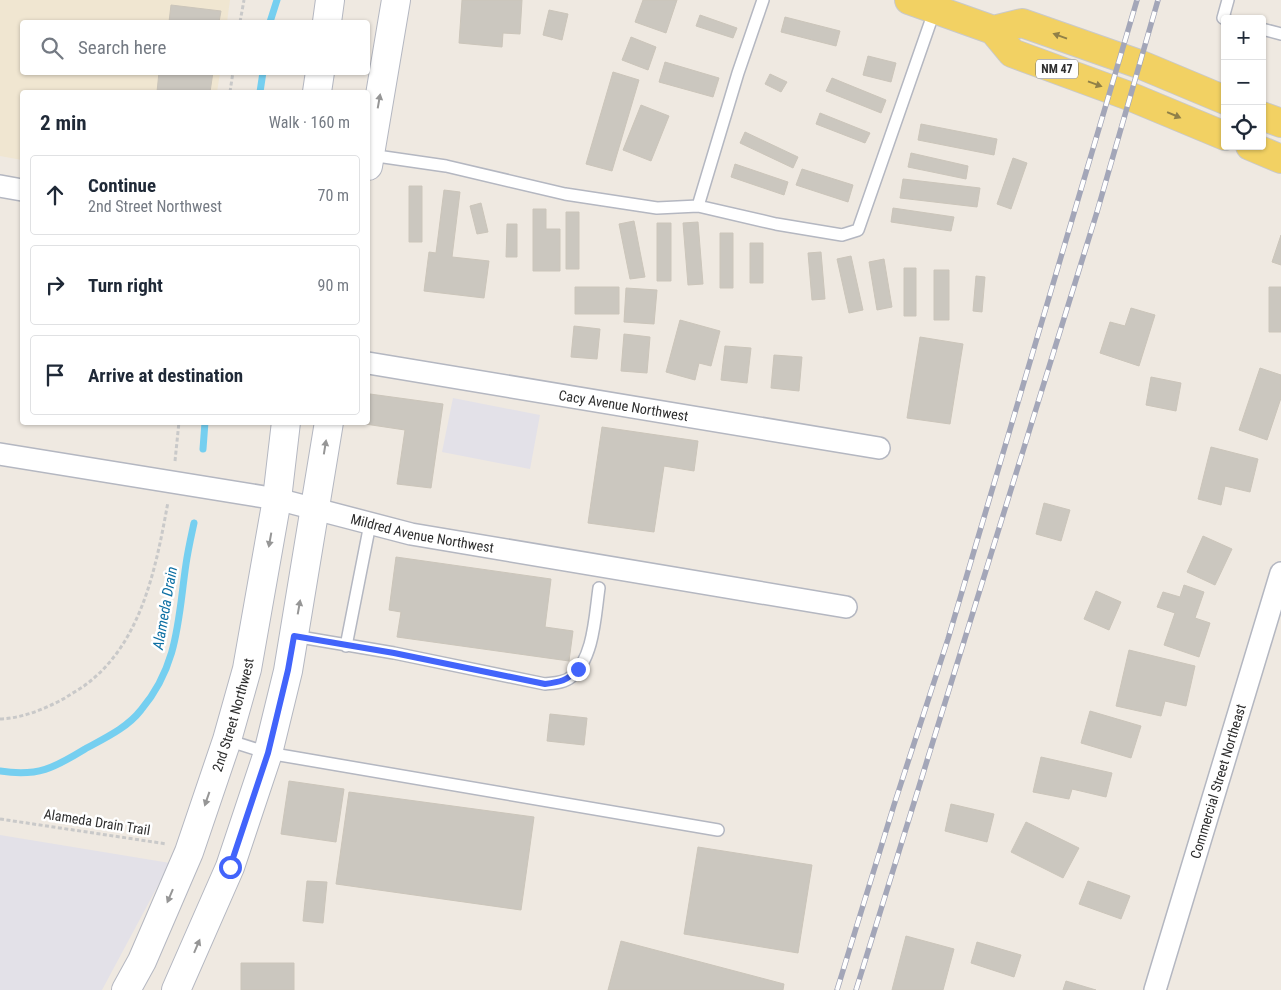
<!DOCTYPE html>
<meta charset="utf-8">
<style>
:root{--surface:#fff;--page:#f2f2f3;--text:#1f2937;--muted:#747a83;--line:#e0e1e3}
body{margin:0;font-family:"Roboto Condensed",sans-serif;background:var(--page);color:var(--text)}
.controls{position:absolute;right:15px;top:15px;display:grid;overflow:hidden;border-radius:5px;box-shadow:0 1px 4px #0004}
.controls button{width:45px;height:45px;display:grid;place-items:center;padding:0;border:0;border-bottom:1px solid var(--line);background:var(--surface);color:var(--text);font:25px sans-serif}
.stop{position:absolute;width:15px;height:15px;margin:-11px;border:4px solid #4264fb;border-radius:50%;background:#fff}
.stop.end{background:#4264fb;border-color:#fff;box-shadow:0 1px 5px #0008}
.list{margin:0;padding:0;list-style:none}
h2{display:flex;justify-content:space-between;align-items:center;height:65px;margin:0;padding:0 20px;font-size:21px}
h2 small{font-size:16px;font-weight:400;color:var(--muted)}
.list li{display:grid;grid-template-columns:32px 1fr auto;gap:15px;align-items:center;box-sizing:border-box;height:80px;margin:0 10px 10px;padding:0 10px;border:1px solid var(--line);border-radius:5px}
.list b{display:block;font-size:19px;white-space:nowrap}
.list p{margin:0;font-size:16px;white-space:nowrap;color:var(--muted)}
.list em{font-size:16px;font-style:normal;color:var(--muted)}
.icon{flex:none;width:28px;height:28px;fill:none;stroke:currentColor;stroke-width:2;stroke-linecap:round;stroke-linejoin:round}
.map{position:relative;flex:none;width:1281px;height:990px;overflow:hidden}
.search{position:absolute;background:var(--surface);box-shadow:0 1px 4px #0004;left:20px;top:20px;width:350px;height:55px;display:flex;align-items:center;gap:12px;box-sizing:border-box;padding:0 18px;border-radius:5px;color:var(--muted);font-size:19px}
.panel{position:absolute;background:var(--surface);box-shadow:0 1px 4px #0004;left:20px;top:90px;width:350px;height:335px;border-radius:5px}
.map>svg:first-child{display:block}
.industrial{fill:#e3e1e8}
.education{fill:#f0e6d1}
.lines{fill:none;stroke-linecap:round;stroke-linejoin:round}
.stream{stroke:#75cff0;stroke-width:7}
.building{fill:#cbc7bf;stroke:#cbc5ba}
.lane-casing{stroke:#b4b7c1;stroke-width:14}
.street-casing{stroke:#b4b7c1;stroke-width:24}
.secondary-casing{stroke:#b4b7c1;stroke-width:30}
.primary-casing{stroke:#c9c9c9;stroke-width:30}
.path{stroke:#c9c9c9;stroke-width:3;stroke-dasharray:4 2.5;stroke-linecap:butt}
.lane{stroke:#fff;stroke-width:11}
.street{stroke:#fff;stroke-width:21}
.secondary{stroke:#fff;stroke-width:28}
.primary{stroke:#f2d163;stroke-width:28}
.rail-casing{stroke:#a3a6b8;stroke-width:5.5}
.rail{stroke:#fff;stroke-width:4;stroke-dasharray:11;stroke-linecap:butt}
.oneway{fill:#908048}
.oneway2{fill:#969696}
.route{stroke:#4264fb;stroke-width:6}
.labels{text-anchor:middle;dominant-baseline:central;stroke-width:5;stroke-linejoin:round;paint-order:stroke}
.shield{fill:#fff;stroke:#6d6d6d;stroke-width:1}
.shield-label{font-size:12px;font-weight:bold;fill:#2e2e2e}
.street-label{font-size:14px;fill:#2e2e2e;stroke:#fff}
.water-label{font-size:15px;font-style:italic;fill:#0d6fa3;stroke:#fff}
</style>
<div class="map">
<svg width="1281" height="990" viewBox="0 0 1281 990">
<rect width="100%" height="100%" fill="#efe9e1"/>
<path class="industrial" d="M 453,398 L 540,415 L 530,469 L 442,452 Z
M 0,835 L 170,863 L 102,990 L 0,990 Z"/>
<path class="education" d="M 0,0 L 230,0 L 227,22 L 22,22 L 22,72 L 220,73 L 217,92 L 22,92 L 22,160 L 0,156 Z"/>
<g class="lines">
<path class="stream" d="M 270,22 L 277,0
M 260,92 L 263,72
M 203,449 L 205,422
M 0,771 C 38,777 54,768 85,749 C 105,738 127,728 141,710 C 179,665 178,618 186,564 C 188,550 191,537 194,523"/>
</g>
<path class="building" d="M 462,0 L 522,0 L 520,34 L 503,33 L 502,47 L 459,43 Z
M 643,0 L 677,0 L 666,33 L 635,22 Z
M 171,5 L 221,11 L 219,22 L 169,22 Z
M 549,10 L 568,14 L 562,40 L 543,35 Z
M 700,15 L 737,28 L 733,38 L 696,26 Z
M 785,17 L 840,31 L 836,46 L 781,32 Z
M 631,37 L 656,47 L 648,70 L 622,60 Z
M 868,56 L 896,63 L 891,82 L 863,75 Z
M 665,62 L 719,78 L 713,97 L 659,82 Z
M 159,72 L 213,72 L 210,92 L 157,92 Z
M 613,72 L 639,80 L 612,171 L 586,164 Z
M 770,74 L 787,82 L 781,92 L 765,84 Z
M 832,78 L 886,100 L 881,113 L 826,91 Z
M 641,105 L 669,116 L 651,161 L 623,150 Z
M 820,113 L 870,133 L 865,143 L 816,124 Z
M 921,124 L 997,139 L 994,155 L 918,140 Z
M 745,132 L 798,157 L 793,168 L 740,143 Z
M 911,153 L 968,166 L 966,179 L 908,167 Z
M 1013,158 L 1027,163 L 1011,209 L 997,204 Z
M 735,164 L 788,182 L 784,195 L 731,177 Z
M 802,169 L 853,185 L 848,202 L 796,185 Z
M 903,179 L 980,188 L 977,207 L 900,198 Z
M 409,186 L 422,186 L 422,242 L 409,242 Z
M 444,190 L 460,192 L 452,257 L 489,261 L 484,298 L 424,291 L 429,252 L 436,253 Z
M 481,203 L 488,232 L 477,234 L 470,206 Z
M 893,208 L 954,217 L 951,231 L 891,222 Z
M 533,209 L 546,209 L 546,229 L 560,229 L 560,271 L 533,271 Z
M 566,212 L 579,212 L 579,269 L 566,269 Z
M 634,221 L 645,277 L 630,279 L 619,224 Z
M 698,222 L 703,284 L 688,285 L 683,223 Z
M 657,223 L 671,223 L 671,281 L 657,281 Z
M 507,224 L 517,224 L 517,257 L 506,257 Z
M 720,233 L 733,233 L 733,288 L 720,288 Z
M 1281,235 L 1281,265 L 1272,262 Z
M 750,243 L 763,243 L 763,283 L 750,283 Z
M 821,252 L 825,299 L 812,300 L 808,253 Z
M 851,256 L 863,310 L 849,313 L 837,259 Z
M 884,259 L 892,307 L 877,310 L 869,262 Z
M 904,268 L 916,268 L 916,316 L 904,316 Z
M 934,270 L 949,270 L 949,320 L 934,320 Z
M 976,276 L 985,277 L 982,312 L 973,311 Z
M 575,287 L 619,287 L 619,314 L 575,314 Z
M 1269,287 L 1281,287 L 1281,332 L 1269,332 Z
M 626,288 L 657,290 L 654,324 L 624,322 Z
M 1131,308 L 1155,315 L 1139,366 L 1100,353 L 1110,322 L 1125,326 Z
M 680,320 L 720,331 L 711,366 L 699,363 L 695,380 L 666,372 Z
M 574,326 L 600,329 L 597,359 L 571,357 Z
M 624,334 L 650,337 L 647,373 L 621,371 Z
M 920,337 L 963,344 L 950,424 L 907,418 Z
M 725,346 L 751,348 L 747,383 L 721,380 Z
M 774,355 L 802,357 L 799,391 L 771,388 Z
M 1260,368 L 1281,375 L 1281,398 L 1267,440 L 1239,430 Z
M 1151,377 L 1181,383 L 1176,411 L 1146,405 Z
M 370,394 L 443,404 L 431,488 L 397,484 L 405,430 L 365,424 L 368,422 Z
M 602,427 L 698,441 L 694,471 L 664,466 L 654,532 L 588,523 Z
M 1211,447 L 1258,459 L 1250,492 L 1225,486 L 1221,505 L 1198,499 Z
M 1044,503 L 1070,510 L 1061,541 L 1036,534 Z
M 1203,536 L 1232,549 L 1215,585 L 1187,572 Z
M 396,557 L 551,579 L 545,627 L 573,631 L 569,661 L 397,637 L 401,612 L 389,610 Z
M 1184,585 L 1204,592 L 1195,618 L 1210,623 L 1199,657 L 1164,645 L 1175,613 L 1157,607 L 1163,592 L 1180,597 Z
M 1096,591 L 1121,602 L 1109,630 L 1084,619 Z
M 1129,650 L 1195,666 L 1186,706 L 1165,701 L 1161,716 L 1116,706 Z
M 1090,711 L 1141,726 L 1131,758 L 1081,743 Z
M 550,714 L 587,718 L 584,745 L 547,741 Z
M 1041,757 L 1112,773 L 1106,797 L 1072,789 L 1069,799 L 1033,792 Z
M 289,781 L 344,789 L 336,842 L 281,834 Z
M 349,792 L 534,817 L 521,910 L 336,884 Z
M 951,804 L 994,814 L 987,842 L 945,831 Z
M 1026,822 L 1079,848 L 1063,878 L 1011,852 Z
M 698,847 L 812,865 L 798,953 L 684,934 Z
M 307,881 L 327,882 L 323,923 L 303,921 Z
M 1088,881 L 1130,896 L 1121,919 L 1079,904 Z
M 906,936 L 954,949 L 943,990 L 892,990 Z
M 621,941 L 784,984 L 783,990 L 608,990 Z
M 977,942 L 1021,955 L 1014,977 L 971,963 Z
M 241,963 L 294,963 L 294,990 L 241,990 Z
M 1066,981 L 1096,990 L 1063,990 Z"/>
<g class="lines">
<defs>
<path id="lane" d="M 1226,19 L 1223,18 L 1228,0
M 1262,29 L 1281,34
M 370,155 L 446,166 L 565,194 L 657,208 L 698,206 L 776,224 L 842,235 L 858,230 L 935,9
M 698,206 L 738,73 L 763,0
M 294,636 L 394,653 L 545,684 C 553,683 564,683 571,677 C 594,659 595,615 599,588
M 346,646 L 370,524
M 227,740 L 268,753 L 718,830"/>
<g id="street">
<path d="M 0,186 L 22,190"/>
<path id="s1" d="M 368,363 L 879,448"/>
<path id="s2" d="M 0,454 L 277,499 L 411,534 L 846,607"/>
<path id="s3" d="M 1155,990 L 1281,573"/>
</g>
<g id="secondary">
<path d="M 327,22 L 330,0"/>
<path d="M 317,92 L 320,72"/>
<path d="M 368,166 L 396,0"/>
<path id="s4" d="M 126,990 L 142,961 L 189,852 L 227,740 L 247,669 L 277,499 L 286,422"/>
<path d="M 176,990 L 230,867 L 268,753 L 288,671 L 329,422"/>
</g>
<path id="primary" d="M 909,0 L 993,30 L 1012,53 L 1129,96 L 1225,136
M 993,30 L 1022,23 L 1139,64 L 1225,100
M 1262,116 L 1281,123
M 1250,146 L 1281,159"/>
</defs>
<use href="#lane" class="lane-casing"/>
<use href="#street" class="street-casing"/>
<use href="#secondary" class="secondary-casing"/>
<use href="#primary" class="primary-casing"/>
<path class="path" d="M 240,22 L 244,0
M 230,92 L 233,72
M 175,461 L 179,422
M 0,719 C 23,718 45,709 65,698 C 71,694 78,690 84,686 C 142,644 156,567 168,502
M 0,819 L 167,844"/>
<use href="#lane" class="lane"/>
<use href="#street" class="street"/>
<use href="#secondary" class="secondary"/>
<use href="#primary" class="primary"/>
<defs>
<path id="rail" d="M 837,990 L 894,805 L 948,639 L 1137,0
M 856,990 L 1097,212 L 1158,0"/>
</defs>
<use href="#rail" class="rail-casing"/>
<use href="#rail" class="rail"/>
</g>
<defs><path id="oneway-solid" d="M-6-.8H1V-3.2L6.5 0L1 3.2V.8H-6Z" transform="scale(1.25)"/></defs>
<g class="oneway">
<use href="#oneway-solid" transform="translate(1060 36) rotate(-160)"/>
<use href="#oneway-solid" transform="translate(1095 84) rotate(20)"/>
<use href="#oneway-solid" transform="translate(1174 115) rotate(23)"/>
</g>
<g class="oneway2">
<use href="#oneway-solid" transform="translate(379 101) rotate(-80)"/>
<use href="#oneway-solid" transform="translate(325 447) rotate(-81)"/>
<use href="#oneway-solid" transform="translate(270 540) rotate(100)"/>
<use href="#oneway-solid" transform="translate(299 607) rotate(-80)"/>
<use href="#oneway-solid" transform="translate(207 799) rotate(109)"/>
<use href="#oneway-solid" transform="translate(170 896) rotate(113)"/>
<use href="#oneway-solid" transform="translate(197 946) rotate(-67)"/>
</g>
<g class="lines">
<path class="route" d="M 230,867 L 268,753 L 288,670 L 294,636 L 394,653 L 545,684 C 560,682 567,681 578,669"/>
</g>
<g class="labels">
<rect class="shield" x="1036" y="59.5" width="42" height="19" rx="4"/>
<g class="shield-label">
<text x="1057" y="69">NM 47</text>
</g>
<g class="street-label">
<text stroke="none"><textPath href="#s1" startOffset="259">Cacy Avenue Northwest</textPath></text>
<text stroke="none"><textPath href="#s2" startOffset="430">Mildred Avenue Northwest</textPath></text>
<text stroke="none"><textPath href="#s4" startOffset="296">2nd Street Northwest</textPath></text>
<text stroke="none"><textPath href="#s3" startOffset="218">Commercial Street Northeast</textPath></text>
<text transform="translate(97 822) rotate(9)">Alameda Drain Trail</text>
</g>
<g class="water-label">
<text transform="translate(165 608) rotate(-80)">Alameda Drain</text>
</g>
</g>
</svg>
<div class="controls">
<button>+</button>
<button>−</button>
<button><svg class="icon" aria-label="locate" viewBox="0 0 24 24"><circle cx="12" cy="12" r="6"/><path d="M12 2v4M12 18v4M2 12h4M18 12h4"/></svg></button>
</div>
<div class="stop" style="left:230px;top:867px"></div>
<div class="stop end" style="left:578px;top:669px"></div>
<div class="search"><svg class="icon" aria-label="search" viewBox="0 0 24 24"><circle cx="10" cy="10" r="6"/><path d="M15 15l6 6"/></svg>Search here</div>
<section class="panel">
<h2>2 min<small>Walk · 160 m</small></h2>
<ul class="list">
<li><svg class="icon" aria-label="ahead" viewBox="0 0 24 24"><path d="M12 20V5M6 11l6-6 6 6"/></svg><div><b>Continue</b><p>2nd Street Northwest</p></div><em>70 m</em></li>
<li><svg class="icon" aria-label="right" viewBox="0 0 24 24"><path d="M7 20v-9h11M14 6l5 5-5 5"/></svg><div><b>Turn right</b></div><em>90 m</em></li>
<li><svg class="icon" aria-label="arrive" viewBox="0 0 24 24"><path d="M6 21V4h12l-3 4 3 4H6"/></svg><div><b>Arrive at destination</b></div></li>
</ul>
</section>
</div>
